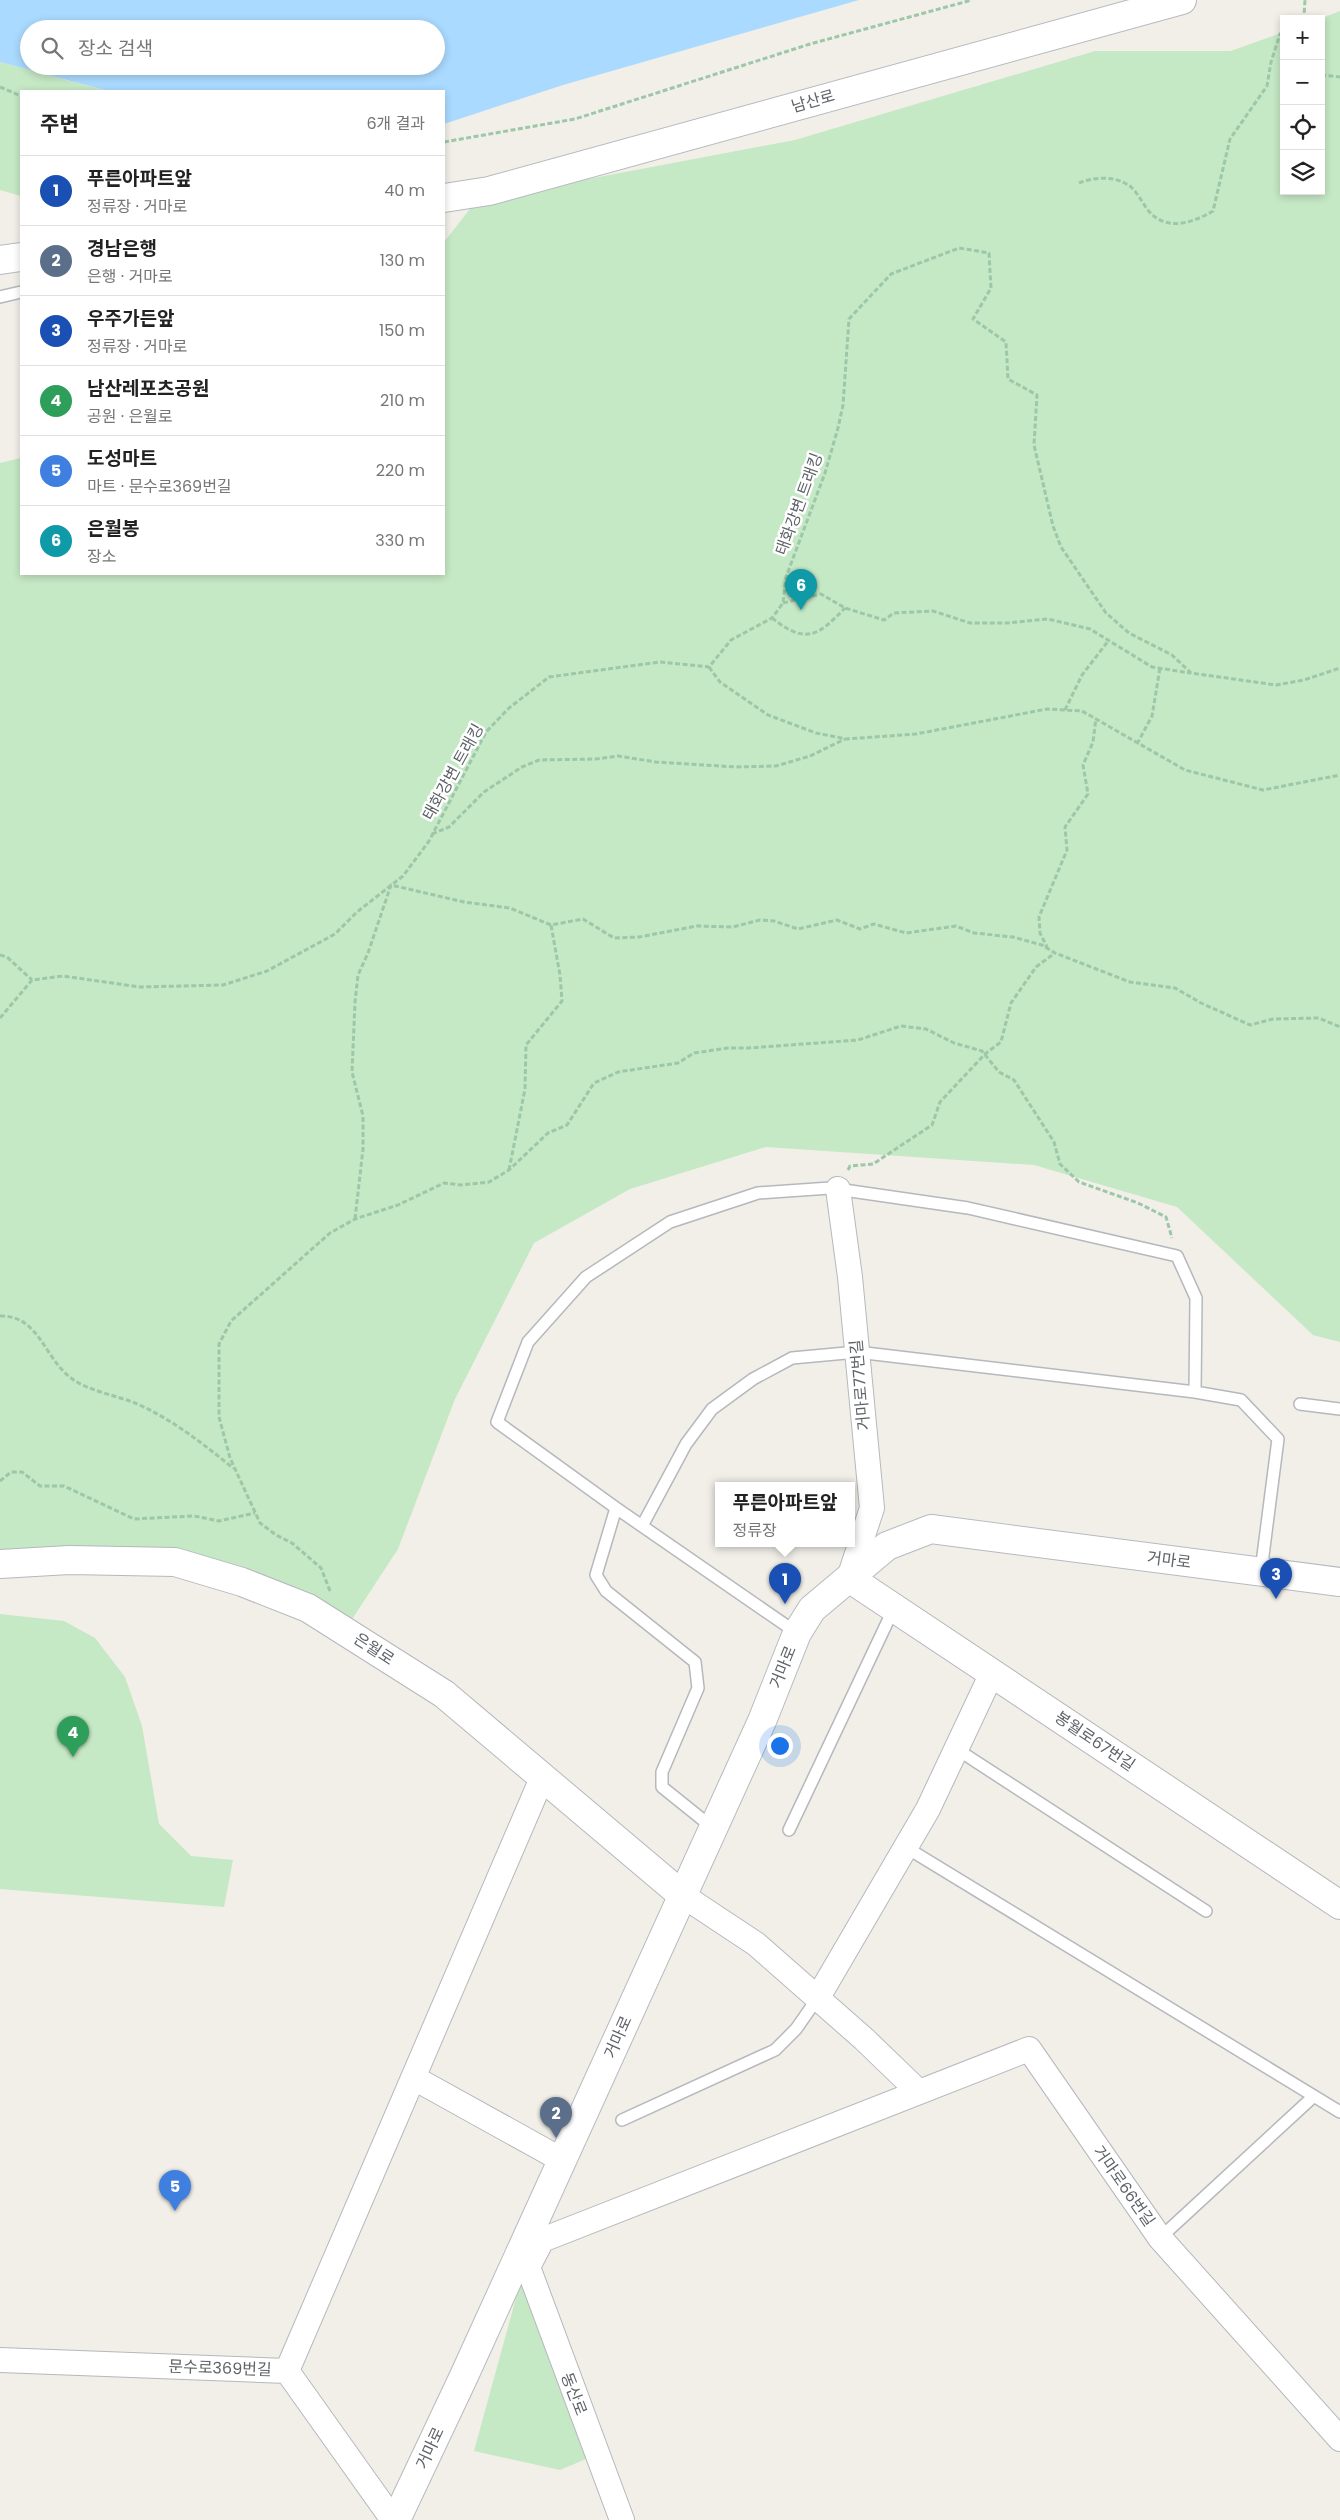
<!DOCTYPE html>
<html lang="ko">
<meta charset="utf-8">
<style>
:root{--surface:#fff;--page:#f2f2f2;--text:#222;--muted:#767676;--line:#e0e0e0;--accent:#2563eb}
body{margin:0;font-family:Poppins,"Noto Sans KR",sans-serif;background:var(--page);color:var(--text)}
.controls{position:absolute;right:15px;top:15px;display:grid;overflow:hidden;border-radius:0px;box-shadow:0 2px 8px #0003}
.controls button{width:45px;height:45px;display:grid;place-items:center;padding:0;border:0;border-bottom:1px solid var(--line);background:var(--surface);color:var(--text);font:25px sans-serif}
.you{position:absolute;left:779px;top:1745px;width:18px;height:18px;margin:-12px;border:4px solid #fff;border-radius:50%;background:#1a73e8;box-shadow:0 0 0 8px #1a73e833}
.badge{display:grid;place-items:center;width:32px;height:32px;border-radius:50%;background:var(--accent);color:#fff;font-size:16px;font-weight:700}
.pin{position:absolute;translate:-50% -41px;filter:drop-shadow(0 1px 2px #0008)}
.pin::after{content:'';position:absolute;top:26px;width:18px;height:15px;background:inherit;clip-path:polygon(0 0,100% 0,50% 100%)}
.popup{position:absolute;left:715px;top:1482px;width:140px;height:65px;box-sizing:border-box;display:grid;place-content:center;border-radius:0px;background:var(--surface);filter:drop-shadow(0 1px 4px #0005);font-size:16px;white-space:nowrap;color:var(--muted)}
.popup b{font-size:19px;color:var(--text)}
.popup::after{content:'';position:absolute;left:50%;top:100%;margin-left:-10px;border:10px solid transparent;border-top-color:var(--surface)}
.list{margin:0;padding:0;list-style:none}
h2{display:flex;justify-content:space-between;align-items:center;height:65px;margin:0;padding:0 20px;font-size:21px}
h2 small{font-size:16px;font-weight:400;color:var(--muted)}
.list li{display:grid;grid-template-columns:32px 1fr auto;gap:15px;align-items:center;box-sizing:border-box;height:70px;padding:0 20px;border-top:1px solid var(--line)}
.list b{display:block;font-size:19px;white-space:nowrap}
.list p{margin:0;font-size:16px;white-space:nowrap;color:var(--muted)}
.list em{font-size:16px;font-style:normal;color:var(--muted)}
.icon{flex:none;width:28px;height:28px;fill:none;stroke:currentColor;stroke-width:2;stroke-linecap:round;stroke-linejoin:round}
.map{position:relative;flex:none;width:1340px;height:2520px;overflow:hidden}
.search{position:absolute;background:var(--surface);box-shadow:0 2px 8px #0003;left:20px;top:20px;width:425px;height:55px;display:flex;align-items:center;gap:12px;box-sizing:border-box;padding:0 18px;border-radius:28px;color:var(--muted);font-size:19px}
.panel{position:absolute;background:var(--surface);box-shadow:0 2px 8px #0003;left:20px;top:90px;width:425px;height:485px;border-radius:0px}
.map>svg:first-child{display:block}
.green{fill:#c5e8c5}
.water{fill:#aadaff;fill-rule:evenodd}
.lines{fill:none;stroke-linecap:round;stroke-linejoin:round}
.service-casing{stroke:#b5b8bc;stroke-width:14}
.minor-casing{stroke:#b5b8bc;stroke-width:26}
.tertiary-casing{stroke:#b5b8bc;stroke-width:30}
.secondary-casing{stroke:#b6babf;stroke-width:30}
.path{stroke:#9cc7a9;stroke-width:3;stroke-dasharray:5 2.5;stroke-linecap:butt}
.service{stroke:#fff;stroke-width:11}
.minor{stroke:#fff;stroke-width:24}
.tertiary{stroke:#fff;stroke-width:28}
.secondary{stroke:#fff;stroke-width:28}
.labels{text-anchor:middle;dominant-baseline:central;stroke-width:5;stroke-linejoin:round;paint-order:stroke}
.street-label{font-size:16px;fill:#5f6368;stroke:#fff}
</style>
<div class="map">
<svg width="1340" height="2520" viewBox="0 0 1340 2520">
<rect width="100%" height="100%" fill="#f1efe8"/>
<path class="green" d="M 1340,11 L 1340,1342 L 1313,1335 L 1177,1207 L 1034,1165 L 766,1147 L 630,1189 L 534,1243 L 455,1399 L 398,1549 L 345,1630 L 175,1548 L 0,1555 L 0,463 L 21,458 L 21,574 L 444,574 L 444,242 L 477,200 L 795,140 L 1095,51 L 1231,51 L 1284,32 L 1284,191 L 1321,191 L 1320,19 Z
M 0,62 L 107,91 L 21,91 L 21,196 L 0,190 Z
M 0,1614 L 64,1621 L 95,1638 L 125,1677 L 142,1726 L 159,1824 L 191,1856 L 233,1860 L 224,1907 L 0,1889 Z
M 522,2276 L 586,2459 L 560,2470 L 474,2451 Z"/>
<path class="water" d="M 0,0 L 859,0 L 563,85 L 444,124 L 444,91 L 108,91 L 0,62 ZM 29,29 L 436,29 L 436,66 L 29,66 Z"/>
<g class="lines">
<defs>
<path id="service" d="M 0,297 L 21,292
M 1300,1404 L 1340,1409
M 616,1508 L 596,1575 L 606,1591 L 695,1662 L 698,1688 L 662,1772 L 662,1787 L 713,1828
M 642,1526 L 686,1444 L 712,1409 L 753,1379 L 792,1358 L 857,1352 L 1195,1392
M 797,1633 L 616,1508 L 497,1422 L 528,1342 L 586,1277 L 670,1222 L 758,1193 L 830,1188 L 968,1208 L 1177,1256 L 1196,1298 L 1195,1392 L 1241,1400 L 1278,1439 L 1261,1571
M 955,1748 L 1206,1911
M 789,1830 L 894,1608
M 907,1848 L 1340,2112
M 622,2120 L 775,2050 L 796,2029 L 817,1999
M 1160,2238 L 1314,2096"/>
<path id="minor" d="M 838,1189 L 850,1277 L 872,1508 L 849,1578
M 682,1895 L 756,1944 L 864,2039 L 919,2092
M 817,1999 L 928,1809 L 992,1673
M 414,2078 L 562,2160
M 0,2360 L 287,2371 L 393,2520
M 287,2371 L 542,1778
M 622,2520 L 528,2267 L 542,2240 L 1029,2049 L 1160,2238 L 1340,2439"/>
<path id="tertiary" d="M 0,1564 L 69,1560 L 175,1562 L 242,1582 L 308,1608 L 444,1694 L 682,1895
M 849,1578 L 1340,1905"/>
<path id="secondary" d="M 444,198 L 489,191 L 1182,0
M 0,260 L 21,257
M 396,2520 L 464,2376 L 762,1721 L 797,1633 L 812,1609 L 887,1546 L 931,1529 L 1340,1582"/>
</defs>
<use href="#service" class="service-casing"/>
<use href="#minor" class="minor-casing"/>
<use href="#tertiary" class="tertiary-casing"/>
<use href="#secondary" class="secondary-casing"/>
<path class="path" d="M 1301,19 L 1304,16 L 1305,0
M 1321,75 L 1340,77
M 0,87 L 21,96
M 444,142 L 575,119 L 810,44 L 972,0
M 1079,183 C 1094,177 1116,175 1131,187 C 1140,195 1145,210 1155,217 C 1173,230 1196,221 1213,211 L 1230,139 L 1267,86 L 1271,62 L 1280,34 L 1284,31
M 783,603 L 821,594 L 845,608 L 884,620 L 894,613 L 933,611 L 970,623 L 1007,623 L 1048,619 L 1090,629 L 1152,667 L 1190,673
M 772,618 C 806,645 818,636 845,608
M 709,667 L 720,682 L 768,715 L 816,733 L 846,739 L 916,734 L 1047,709 L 1082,711 L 1185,770 L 1263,790 L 1340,775
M 1065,710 L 1082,675 L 1109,640
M 1137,744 L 1152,716 L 1160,668
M 432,834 L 449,827 L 484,792 L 522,767 L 539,760 L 596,759 L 618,756 L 656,762 L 736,767 L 776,766 L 810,756 L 845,739
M 1045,946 L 1047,947 L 1040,933 L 1039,917 L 1067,850 L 1065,827 L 1088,794 L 1083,765 L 1093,742 L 1096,718
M 0,955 L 7,957 L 32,980
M 0,1018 L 32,980 L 63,976 L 140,987 L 223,985 L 267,971 L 335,934 L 357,912 L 403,876 L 429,841 L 486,732 L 509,708 L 549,677 L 660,662 L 709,667 L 731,640 L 772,618 L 783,603 L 786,577 L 825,473 L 838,428 L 843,405 L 849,319 L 891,274 L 959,248 L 989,253 L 991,288 L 973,319 L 1006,342 L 1008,379 L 1037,395 L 1034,445 L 1053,526 L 1061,547 L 1106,613 L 1129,633 L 1172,655 L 1191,673 L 1276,685 L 1304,680 L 1340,668
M 509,1170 L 525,1089 L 526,1045 L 562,1001 L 560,975 L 551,925
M 848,1170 L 850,1166 L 873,1164 L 932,1125 L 940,1102 L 985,1054 L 1001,1042 L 1011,1003 L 1036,967 L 1055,953
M 355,1219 L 363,1149 L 363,1116 L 352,1072 L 355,1002 L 358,975 L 368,953 L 391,885 L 464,902 L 510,908 L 551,925 L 583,919 L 614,938 L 639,937 L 697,926 L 733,927 L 760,920 L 774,921 L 798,929 L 837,920 L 860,929 L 874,924 L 906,933 L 956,926 L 974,933 L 1013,937 L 1042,945 L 1055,953 L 1130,982 L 1175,988 L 1201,1003 L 1250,1025 L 1273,1019 L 1319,1018 L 1340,1027
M 0,1316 C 39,1315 44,1358 71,1378 C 88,1391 115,1395 135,1403 C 172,1419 202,1443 233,1468
M 0,1481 L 11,1472 L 22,1472 L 40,1486 L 64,1486 L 134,1519 L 194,1516 L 219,1521 L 255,1513
M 330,1591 L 321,1568 L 292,1543 L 276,1535 L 260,1523 L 230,1458 L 219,1417 L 219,1344 L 231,1321 L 330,1233 L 355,1219 L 398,1205 L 444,1183 L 461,1185 L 489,1182 L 509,1170 L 548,1133 L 567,1125 L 594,1083 L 618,1072 L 678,1063 L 694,1053 L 728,1048 L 749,1048 L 858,1040 L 901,1026 L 926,1029 L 954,1043 L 982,1051 L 999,1072 L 1014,1080 L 1054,1142 L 1060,1164 L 1079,1182 L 1138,1203 L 1166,1217 L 1172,1238"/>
<use href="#service" class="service"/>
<use href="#minor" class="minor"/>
<use href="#tertiary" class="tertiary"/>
<use href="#secondary" class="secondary"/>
</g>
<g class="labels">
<g class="street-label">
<text transform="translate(813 101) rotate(-16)">남산로</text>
<text transform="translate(799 504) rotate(-70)">태화강변 트래킹</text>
<text transform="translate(453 772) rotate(-61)">태화강변 트래킹</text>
<text transform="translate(860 1385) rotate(-95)">거마로77번길</text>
<text transform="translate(1169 1560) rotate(7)">거마로</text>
<text transform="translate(374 1649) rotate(33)">은월로</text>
<text transform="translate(783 1667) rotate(-68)">거마로</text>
<text transform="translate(1095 1741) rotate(34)">봉월로67번길</text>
<text transform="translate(618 2037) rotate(-66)">거마로</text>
<text transform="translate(1124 2186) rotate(55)">거마로66번길</text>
<text transform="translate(220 2368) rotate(2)">문수로369번길</text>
<text transform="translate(574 2394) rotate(69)">동산로</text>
<text transform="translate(430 2448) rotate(-65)">거마로</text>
</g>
</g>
</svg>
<div class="controls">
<button>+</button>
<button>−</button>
<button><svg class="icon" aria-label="locate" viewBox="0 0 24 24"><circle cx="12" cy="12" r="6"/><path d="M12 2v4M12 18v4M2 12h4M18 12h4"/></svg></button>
<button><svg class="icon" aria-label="layers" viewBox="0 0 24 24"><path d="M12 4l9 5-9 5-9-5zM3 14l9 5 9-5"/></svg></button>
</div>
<div class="you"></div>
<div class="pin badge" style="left:785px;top:1604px;background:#1a4fb4">1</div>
<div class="popup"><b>푸른아파트앞</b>정류장</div>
<div class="pin badge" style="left:556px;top:2138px;background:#5c6f8a">2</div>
<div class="pin badge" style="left:1276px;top:1599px;background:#1a4fb4">3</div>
<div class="pin badge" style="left:73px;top:1757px;background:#2e9e5b">4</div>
<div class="pin badge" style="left:175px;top:2211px;background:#3f7fe0">5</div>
<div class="pin badge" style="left:801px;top:610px;background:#0f9aa8">6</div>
<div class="search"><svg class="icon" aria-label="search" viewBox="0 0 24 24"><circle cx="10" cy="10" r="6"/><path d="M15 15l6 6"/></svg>장소 검색</div>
<section class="panel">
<h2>주변<small>6개 결과</small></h2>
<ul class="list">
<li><span class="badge" style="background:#1a4fb4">1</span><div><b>푸른아파트앞</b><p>정류장 · 거마로</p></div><em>40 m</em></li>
<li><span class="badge" style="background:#5c6f8a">2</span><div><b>경남은행</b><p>은행 · 거마로</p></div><em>130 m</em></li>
<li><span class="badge" style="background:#1a4fb4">3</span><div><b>우주가든앞</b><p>정류장 · 거마로</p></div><em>150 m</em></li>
<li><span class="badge" style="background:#2e9e5b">4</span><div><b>남산레포츠공원</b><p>공원 · 은월로</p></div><em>210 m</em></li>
<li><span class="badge" style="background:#3f7fe0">5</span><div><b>도성마트</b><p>마트 · 문수로369번길</p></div><em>220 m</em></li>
<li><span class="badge" style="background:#0f9aa8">6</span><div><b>은월봉</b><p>장소</p></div><em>330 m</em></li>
</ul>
</section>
</div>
